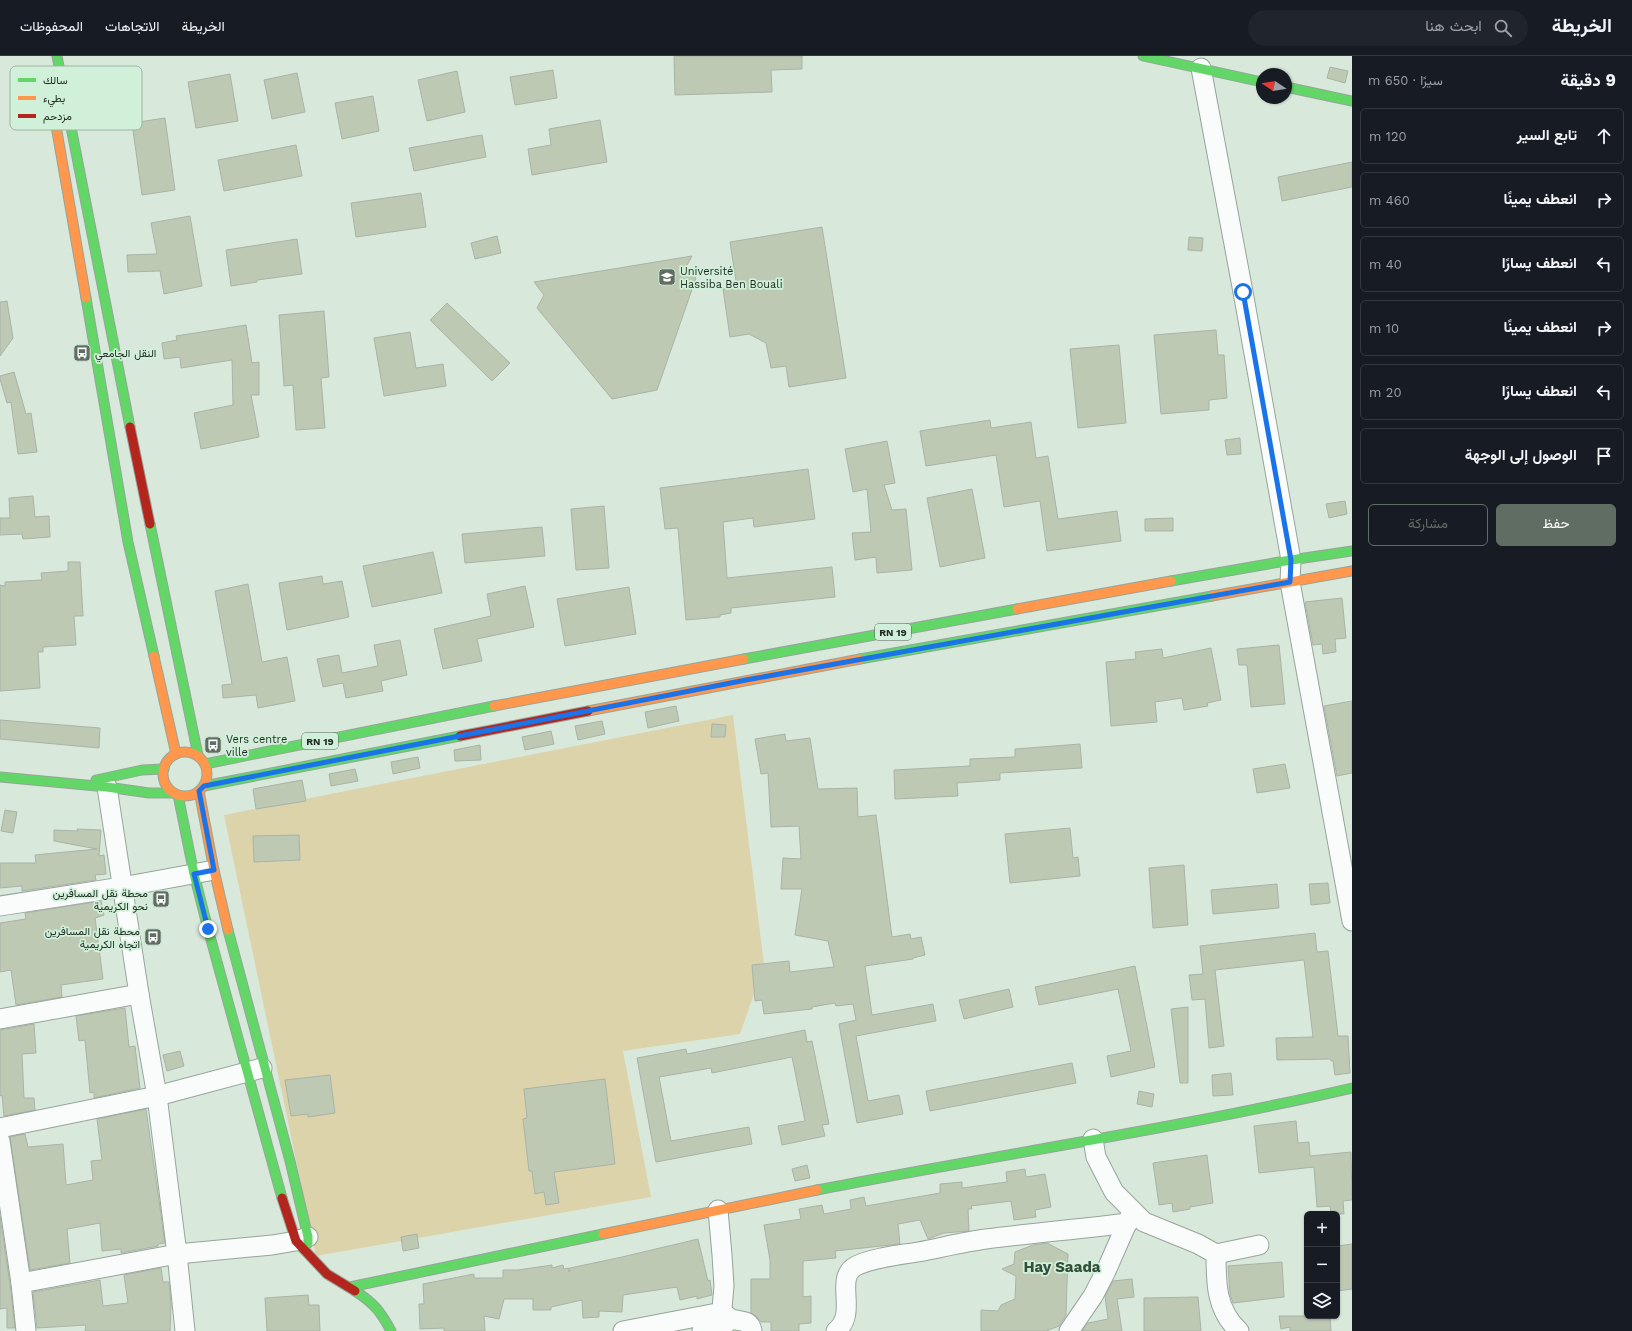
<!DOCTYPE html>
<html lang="ar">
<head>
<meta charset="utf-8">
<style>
	:root { --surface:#171b24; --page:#20242c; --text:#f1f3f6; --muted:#9ea1a6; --line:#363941; --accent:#606d63 }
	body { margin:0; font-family:"Work Sans",Vazirmatn,sans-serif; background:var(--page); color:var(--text); direction:rtl }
	.controls { position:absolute; right:12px; bottom:12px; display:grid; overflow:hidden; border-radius:6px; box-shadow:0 1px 3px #0004 }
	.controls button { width:36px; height:36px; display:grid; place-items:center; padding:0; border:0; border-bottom:1px solid var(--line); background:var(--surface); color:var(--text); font:20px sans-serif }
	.compass { position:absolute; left:1256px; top:12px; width:36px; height:36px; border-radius:50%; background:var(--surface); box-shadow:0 1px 3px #0004; rotate:282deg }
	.stop { position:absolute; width:12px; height:12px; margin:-9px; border:3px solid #1a73e8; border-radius:50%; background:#fff }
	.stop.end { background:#1a73e8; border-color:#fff; box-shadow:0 1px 4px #0008 }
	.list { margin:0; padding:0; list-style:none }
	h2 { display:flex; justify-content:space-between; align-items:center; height:52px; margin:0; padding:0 16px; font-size:17px }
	h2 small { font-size:13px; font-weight:400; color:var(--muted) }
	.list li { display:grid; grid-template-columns:26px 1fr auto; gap:12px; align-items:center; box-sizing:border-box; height:56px; margin:0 8px 8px; padding:0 8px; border:1px solid var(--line); border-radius:6px }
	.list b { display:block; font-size:15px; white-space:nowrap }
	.list em { font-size:13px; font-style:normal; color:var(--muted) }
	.actions { display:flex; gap:8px; padding:12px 16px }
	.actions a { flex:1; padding:9px 0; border:1px solid var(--accent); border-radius:6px; text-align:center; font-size:14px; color:var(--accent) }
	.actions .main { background:var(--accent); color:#fff }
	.icon { flex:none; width:22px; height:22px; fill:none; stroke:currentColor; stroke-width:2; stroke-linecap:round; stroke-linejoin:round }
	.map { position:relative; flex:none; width:1352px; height:1275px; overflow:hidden; direction:ltr }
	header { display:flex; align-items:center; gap:24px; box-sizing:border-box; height:56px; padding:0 20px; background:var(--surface); border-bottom:1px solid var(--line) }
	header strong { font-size:19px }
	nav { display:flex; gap:22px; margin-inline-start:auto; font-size:14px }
	.search { width:280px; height:36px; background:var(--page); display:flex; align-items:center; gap:10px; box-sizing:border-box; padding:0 14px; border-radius:22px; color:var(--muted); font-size:15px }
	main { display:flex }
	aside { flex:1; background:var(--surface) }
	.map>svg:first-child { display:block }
</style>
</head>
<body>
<header>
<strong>الخريطة</strong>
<div class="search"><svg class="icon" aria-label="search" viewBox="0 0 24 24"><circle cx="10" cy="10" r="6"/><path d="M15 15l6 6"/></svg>ابحث هنا</div>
<nav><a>الخريطة</a><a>الاتجاهات</a><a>المحفوظات</a></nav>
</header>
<main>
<aside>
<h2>9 دقيقة<small>سيرًا · 650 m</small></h2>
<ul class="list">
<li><svg class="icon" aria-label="ahead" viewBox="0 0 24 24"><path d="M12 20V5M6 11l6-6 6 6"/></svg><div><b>تابع السير</b></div><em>120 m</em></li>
<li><svg class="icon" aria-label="right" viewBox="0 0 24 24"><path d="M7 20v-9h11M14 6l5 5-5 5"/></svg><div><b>انعطف يمينًا</b></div><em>460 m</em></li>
<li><svg class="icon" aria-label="left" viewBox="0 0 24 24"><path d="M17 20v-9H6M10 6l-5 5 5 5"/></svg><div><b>انعطف يسارًا</b></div><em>40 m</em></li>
<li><svg class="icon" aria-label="right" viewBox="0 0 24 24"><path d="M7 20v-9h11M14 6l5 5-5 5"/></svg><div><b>انعطف يمينًا</b></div><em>10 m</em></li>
<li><svg class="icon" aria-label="left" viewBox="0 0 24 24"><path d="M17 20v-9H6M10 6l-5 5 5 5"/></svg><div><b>انعطف يسارًا</b></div><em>20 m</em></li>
<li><svg class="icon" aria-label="arrive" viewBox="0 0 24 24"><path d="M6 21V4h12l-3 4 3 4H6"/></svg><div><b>الوصول إلى الوجهة</b></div></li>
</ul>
<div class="actions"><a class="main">حفظ</a><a>مشاركة</a></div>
</aside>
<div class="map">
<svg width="1352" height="1275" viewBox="0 0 1352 1275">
	<rect width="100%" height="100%" fill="#d8e9dc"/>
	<polygon fill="#dcd3aa" points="733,659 764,909 740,978 623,995 651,1141 316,1200 224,759"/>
	<g fill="#bec9b4" stroke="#a9b3a7">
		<polygon points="674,0 802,0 802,13 771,14 772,36 675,39"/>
		<polygon points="1330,11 1348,15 1345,27 1327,22"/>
		<polygon points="553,14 557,42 515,49 510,21"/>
		<polygon points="457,15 465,56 427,65 418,24"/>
		<polygon points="297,17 305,56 272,63 264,24"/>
		<polygon points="230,18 238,65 196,72 188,26"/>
		<polygon points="373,40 379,75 342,83 335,47"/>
		<polygon points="165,62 175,134 142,139 132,67"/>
		<polygon points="600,64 607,106 532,119 528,93 551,89 549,73"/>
		<polygon points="482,79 486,101 414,115 409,92"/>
		<polygon points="296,89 302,120 224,135 218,104"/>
		<polygon points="1352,106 1352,131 1282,145 1278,121"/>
		<polygon points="421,137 426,171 356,181 351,147"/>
		<polygon points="190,160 202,230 164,238 160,215 128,216 127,199 157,198 151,167"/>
		<polygon points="822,171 846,322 789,331 786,310 771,312 766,287 749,278 730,281 723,233 737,231 730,186"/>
		<polygon points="497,180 501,197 475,203 471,187"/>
		<polygon points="1189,181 1203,182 1202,195 1188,194"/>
		<polygon points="297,183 302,218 257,224 257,226 231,230 226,194"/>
		<polygon points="692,200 685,213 696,222 657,334 612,343 537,252 544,239 534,226"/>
		<polygon points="7,245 13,282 0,300 0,246"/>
		<polygon points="447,247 510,307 492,325 430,264"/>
		<polygon points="324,255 329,321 321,322 325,372 296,374 293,329 284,330 279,259"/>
		<polygon points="246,269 252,307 259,306 259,339 251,339 259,381 201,393 194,357 233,349 232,304 181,312 180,301 164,303 162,287 177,284 176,280"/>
		<polygon points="1216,274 1218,299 1224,299 1227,342 1209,344 1209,354 1161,358 1154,279"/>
		<polygon points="410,276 416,312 443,308 446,330 384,340 374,282"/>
		<polygon points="1119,289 1126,367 1078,372 1070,293"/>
		<polygon points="14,316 26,358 31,357 37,396 18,398 11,346 7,347 0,323 0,320"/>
		<polygon points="990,364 991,372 1031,366 1036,402 1048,400 1058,463 1117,455 1121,485 1047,495 1040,445 1004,451 996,399 926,410 920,375"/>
		<polygon points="1240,382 1241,398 1227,399 1225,384"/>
		<polygon points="887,385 895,427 884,429 892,454 906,453 912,514 877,517 876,501 855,504 852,477 871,476 867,433 853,436 845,393"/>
		<polygon points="808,413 815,463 754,471 753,462 723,466 727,522 832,511 835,541 731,552 731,557 720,559 720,561 686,564 678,472 665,473 660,432"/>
		<polygon points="972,433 985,502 940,511 927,442"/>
		<polygon points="33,440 35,461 49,460 50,481 23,483 22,478 0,479 0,462 10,462 9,442"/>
		<polygon points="1345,445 1347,458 1329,462 1326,448"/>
		<polygon points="604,450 609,512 576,514 571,453"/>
		<polygon points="1173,462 1173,475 1145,475 1145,463"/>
		<polygon points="542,471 545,500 465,507 462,478"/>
		<polygon points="433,496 442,537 372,551 363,510"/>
		<polygon points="68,506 80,506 83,560 74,560 76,589 43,591 43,596 38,596 40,632 0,635 0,529 5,530 5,526 42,524 41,517 68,515"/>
		<polygon points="322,520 323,528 342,525 349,561 287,574 279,527"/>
		<polygon points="248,528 262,606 287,601 295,645 258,652 256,639 223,642 222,629 232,628 215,535"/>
		<polygon points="525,530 534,571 477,583 482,605 443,613 434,573 491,560 487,538"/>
		<polygon points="629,531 636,578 565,590 557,543"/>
		<polygon points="1342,542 1346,582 1335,583 1336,596 1323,598 1322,588 1313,589 1305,546"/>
		<polygon points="400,584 407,619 381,625 383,635 346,642 343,627 323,631 317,603 339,599 342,617 378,610 374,589"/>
		<polygon points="1279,589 1285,648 1251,651 1247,609 1239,609 1237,593"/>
		<polygon points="1211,592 1221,644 1207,647 1208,650 1184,654 1182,642 1155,646 1157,666 1111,670 1106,606 1136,603 1135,596 1162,593 1163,602"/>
		<polygon points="1352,645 1352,717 1337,720 1324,650"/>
		<polygon points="676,650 679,665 648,672 645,656"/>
		<polygon points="0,664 100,672 99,692 0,683"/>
		<polygon points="602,665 605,678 578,684 575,670"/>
		<polygon points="712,668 726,669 725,681 711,681"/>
		<polygon points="551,675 554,688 525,694 522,681"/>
		<polygon points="785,678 786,685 810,682 818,733 857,732 858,761 876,759 892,881 910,878 911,883 921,881 925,899 913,902 913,903 865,910 872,959 933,948 936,965 856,980 868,1045 899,1039 903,1058 857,1067 839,968 856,964 853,948 836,950 835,947 812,951 812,953 764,958 762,944 755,945 752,909 789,905 790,916 834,911 828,885 795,879 802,833 781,833 783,802 801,803 799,770 771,771 768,717 761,718 755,683"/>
		<polygon points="1080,688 1082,712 1000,717 1000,724 957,727 958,740 895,743 894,714 970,710 970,703 1015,701 1015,693"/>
		<polygon points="480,689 481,704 455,705 454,694"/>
		<polygon points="418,701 420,712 393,718 391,706"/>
		<polygon points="1285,708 1290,732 1257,737 1253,713"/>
		<polygon points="355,713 358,725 331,730 329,718"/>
		<polygon points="302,724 306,745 256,753 253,733"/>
		<polygon points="5,754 17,756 13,777 1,775"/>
		<polygon points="1070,772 1073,802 1078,801 1080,820 1010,827 1005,778"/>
		<polygon points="77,773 101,774 99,800 104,799 106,818 95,819 96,824 22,835 22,830 0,832 0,807 36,807 35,799 97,793 54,785 54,774 78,775"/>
		<polygon points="299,779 300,804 254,806 253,780"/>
		<polygon points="1184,809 1188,869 1153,872 1149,812"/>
		<polygon points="1328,827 1330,847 1311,849 1309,828"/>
		<polygon points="1277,828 1279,852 1213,858 1211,834"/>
		<polygon points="101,845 104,859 95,862 103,923 61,929 62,941 16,949 11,914 0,916 0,867 26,863 25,857"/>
		<polygon points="1315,877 1317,896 1328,895 1338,980 1348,980 1350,1017 1335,1019 1333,1005 1331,1005 1331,1003 1277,1004 1276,982 1313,981 1304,904 1215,914 1224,990 1209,992 1205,943 1192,944 1189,919 1203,918 1200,890"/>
		<polygon points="1135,910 1155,1011 1111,1021 1107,1000 1131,995 1118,933 1039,949 1035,931"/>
		<polygon points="1009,933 1013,951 964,963 959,944"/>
		<polygon points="1188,951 1188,1027 1180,1027 1171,953"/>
		<polygon points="125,952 129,991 135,990 140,1032 94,1042 94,1036 90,1037 85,984 79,985 76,960"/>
		<polygon points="34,968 36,997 22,998 24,1042 34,1042 35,1054 4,1060 2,1039 0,1040 0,974"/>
		<polygon points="805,974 807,986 812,985 829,1068 822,1069 825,1080 782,1089 778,1070 805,1065 792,1001 712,1017 711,1012 659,1021 671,1085 749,1071 752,1088 656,1106 637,1002 686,993 687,998"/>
		<polygon points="180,995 184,1010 167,1015 163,999"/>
		<polygon points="1072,1007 1076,1027 930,1055 926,1035"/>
		<polygon points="1231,1017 1233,1039 1213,1040 1212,1019"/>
		<polygon points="330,1019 335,1057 308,1061 308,1058 291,1060 285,1024"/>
		<polygon points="605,1023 615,1108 554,1116 559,1147 546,1149 544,1136 535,1138 532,1115 529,1115 523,1063 527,1062 524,1033"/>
		<polygon points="1139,1035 1154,1038 1152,1051 1137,1048"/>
		<polygon points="146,1053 165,1187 158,1188 158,1190 121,1197 121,1193 102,1195 100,1167 67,1173 70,1207 30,1214 10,1081 25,1078 28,1091 63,1088 66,1129 93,1124 91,1105 102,1104 97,1063"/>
		<polygon points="1296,1065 1298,1087 1309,1086 1310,1100 1351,1096 1352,1144 1343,1145 1344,1158 1331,1158 1330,1150 1317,1151 1314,1111 1259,1117 1254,1070"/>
		<polygon points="1207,1099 1213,1147 1190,1151 1190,1153 1173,1156 1172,1147 1159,1149 1153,1107"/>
		<polygon points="807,1109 810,1122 795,1125 792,1113"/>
		<polygon points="1025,1113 1026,1121 1045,1118 1051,1151 1035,1154 1036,1161 1014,1164 1011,1145 971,1150 972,1153 968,1153 969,1175 944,1177 928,1183 920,1164 898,1168 900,1188 835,1195 836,1202 803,1205 803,1241 811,1240 811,1267 799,1268 799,1275 771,1275 771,1266 761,1266 756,1260 751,1257 751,1223 770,1223 770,1204 764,1169 801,1163 799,1153 822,1149 824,1158 851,1153 850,1144 864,1141 866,1150 940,1137 940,1128 962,1126 962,1132 1007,1126 1006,1116"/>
		<polygon points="0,1160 10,1228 15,1272 7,1272 7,1252 0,1253"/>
		<polygon points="417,1178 419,1192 403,1195 401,1181"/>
		<polygon points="698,1183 708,1225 710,1224 712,1239 697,1243 697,1240 680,1244 677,1231 623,1239 622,1256 599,1255 599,1261 583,1262 582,1244 551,1251 551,1254 533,1254 533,1243 504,1243 499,1263 484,1260 485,1275 444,1275 444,1272 420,1273 419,1248 424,1248 423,1228 474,1218 474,1222 503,1222 503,1214 518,1214 552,1209 552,1212 563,1209 564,1213 569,1212 569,1216 570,1212 622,1201"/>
		<polygon points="1047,1187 1068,1198 1066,1259 1059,1270 1046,1275 981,1275 981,1254 998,1255 1001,1249 1015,1243 1016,1220 1002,1213 1014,1208 1015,1196 1033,1189"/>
		<polygon points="1352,1188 1352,1233 1337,1235 1337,1190"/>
		<polygon points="1282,1206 1284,1241 1233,1247 1230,1238 1228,1210"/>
		<polygon points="161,1212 163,1226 169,1226 171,1249 170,1275 85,1275 86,1269 37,1272 33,1236 100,1224 103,1250 128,1247 124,1219"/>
		<polygon points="1132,1223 1134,1241 1117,1243 1122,1275 1082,1275 1088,1267 1108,1263 1105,1240 1113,1225"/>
		<polygon points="308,1239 309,1249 319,1249 320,1275 267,1275 265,1242"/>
		<polygon points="1198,1241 1201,1275 1144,1275 1144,1242"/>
		<polygon points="1279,1260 1330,1260 1331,1275 1290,1275 1290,1271 1281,1273"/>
	</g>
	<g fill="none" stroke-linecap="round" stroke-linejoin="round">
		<defs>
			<g id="street">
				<polyline points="1201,12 1243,236 1291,504 1290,526 1352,865"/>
				<polyline points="107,731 139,938 157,1040 177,1198 185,1275"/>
				<polyline points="0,850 122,831 209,815"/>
				<polyline points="0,963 139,938"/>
				<polyline points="0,1072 157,1040 262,1012"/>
				<path d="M1093,1083L1096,1101L1114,1136L1144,1166L1198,1188L1216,1198C1216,1227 1216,1254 1239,1275"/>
				<polyline points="0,1085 21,1227 26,1275"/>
				<polyline points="718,1154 722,1199 724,1230 720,1275"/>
				<polyline points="1216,1198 1259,1189"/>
				<polyline points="21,1227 177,1198 272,1189 296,1185 308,1181"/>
				<path d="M623,1275L722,1256C725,1258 729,1262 732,1263C741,1266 750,1263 752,1275"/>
				<polyline points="702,1275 720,1272 730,1264"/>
				<path d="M836,1275C859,1257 833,1222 856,1210C871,1202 900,1199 918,1196C940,1192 963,1186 986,1183C1033,1177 1080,1173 1128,1167"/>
				<polyline points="1069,1275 1093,1240 1106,1215 1131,1158"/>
			</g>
			<g id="fast">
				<polyline points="57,0 130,371"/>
				<polyline points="1143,0 1262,26"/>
				<polyline points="1286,31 1352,45"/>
				<polyline points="86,242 128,486 154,600"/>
				<polyline points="150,468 198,699"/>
				<polyline points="1171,525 1291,504 1352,495"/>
				<polyline points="744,603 1017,553"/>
				<polyline points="860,603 1212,540"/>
				<polyline points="205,708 494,650"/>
				<polyline points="0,721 107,731 149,737 174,737"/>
				<polyline points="96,724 142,714 164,713"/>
				<polyline points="204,730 460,680"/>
				<polyline points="178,739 194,818 208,873 282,1142"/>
				<polyline points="228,874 290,1105 308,1181 308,1187"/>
				<path d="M817,1134C995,1099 1175,1073 1352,1032"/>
				<polyline points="350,1231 603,1178"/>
				<path d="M355,1235C374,1247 381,1256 391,1275"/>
			</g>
			<g id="slow">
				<polyline points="55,64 86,242"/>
				<polyline points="1212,540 1352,515"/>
				<polyline points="1017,553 1171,525"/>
				<polyline points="154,600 176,698"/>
				<polyline points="494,650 744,603"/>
				<polyline points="588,655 860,603"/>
				<circle cx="185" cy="718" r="22"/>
				<polyline points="199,735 214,814 228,874"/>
				<polyline points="603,1178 817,1134"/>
			</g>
			<g id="jam">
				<polyline points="130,371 150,468"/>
				<polyline points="460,680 588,655"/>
				<polyline points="282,1142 296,1185 327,1218 355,1235"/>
			</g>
		</defs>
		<use href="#street" stroke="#97a49b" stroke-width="21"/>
		<use href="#fast" stroke="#97a49b" stroke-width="11"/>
		<use href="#slow" stroke="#97a49b" stroke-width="11"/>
		<use href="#jam" stroke="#97a49b" stroke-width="11"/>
		<use href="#street" stroke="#f9fcfa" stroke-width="19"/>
		<use href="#fast" stroke="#63d668" stroke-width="9"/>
		<use href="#slow" stroke="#ff974d" stroke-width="9"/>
		<use href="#jam" stroke="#b3261e" stroke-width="9"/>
	</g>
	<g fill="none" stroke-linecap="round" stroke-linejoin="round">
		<polyline stroke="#1a73e8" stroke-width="5" points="208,873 194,818 214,814 199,735 204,730 746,624 1290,526 1291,504 1243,236"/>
	</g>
	<defs>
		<symbol id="university-square" viewBox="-11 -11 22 22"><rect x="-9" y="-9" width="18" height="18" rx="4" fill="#606d63" stroke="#d1f0d9"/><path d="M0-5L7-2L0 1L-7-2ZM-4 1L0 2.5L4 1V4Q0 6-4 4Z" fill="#fff"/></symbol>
		<symbol id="bus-square" viewBox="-11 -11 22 22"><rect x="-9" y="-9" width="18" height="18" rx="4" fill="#606d63" stroke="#d1f0d9"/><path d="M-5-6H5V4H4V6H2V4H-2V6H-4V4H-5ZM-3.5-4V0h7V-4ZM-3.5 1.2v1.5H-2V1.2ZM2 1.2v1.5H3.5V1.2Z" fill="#fff"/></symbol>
	</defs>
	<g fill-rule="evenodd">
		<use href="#university-square" x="657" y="211" width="20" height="20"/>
		<use href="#bus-square" x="72" y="287" width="20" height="20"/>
		<use href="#bus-square" x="203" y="679" width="20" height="20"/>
		<use href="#bus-square" x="151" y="833" width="20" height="20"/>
		<use href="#bus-square" x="143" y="871" width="20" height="20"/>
	</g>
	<g text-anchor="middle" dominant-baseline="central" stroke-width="3.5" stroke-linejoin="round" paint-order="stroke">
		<g fill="#d1f0d9" stroke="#546559" stroke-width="1">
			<rect x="875" y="568" width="36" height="16" rx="3"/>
			<rect x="302" y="677" width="36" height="16" rx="3"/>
		</g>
		<g font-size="10" font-weight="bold" fill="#1f2a22">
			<text x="893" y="576">RN 19</text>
			<text x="320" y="685">RN 19</text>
		</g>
		<g font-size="11" fill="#1f2a22" stroke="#d1f0d9" text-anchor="start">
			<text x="680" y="215">Université<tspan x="680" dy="13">Hassiba Ben Bouali</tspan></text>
			<text x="95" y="297">النقل الجامعي</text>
			<text x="226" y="683">Vers centre<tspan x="226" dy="13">ville</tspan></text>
			<text x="148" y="837" text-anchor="end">محطة نقل المسافرين<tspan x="148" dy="13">نحو الكريمية</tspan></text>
			<text x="140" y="875" text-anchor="end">محطة نقل المسافرين<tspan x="140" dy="13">اتجاه الكريمية</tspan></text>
		</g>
		<g font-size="15" font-weight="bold" fill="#324d3a" stroke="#d1f0d9">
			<text x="1062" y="1211">Hay Saada</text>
		</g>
	</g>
	<rect x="10" y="10" width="132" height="64" rx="6" fill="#d1f0d9" stroke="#9cb5a2" stroke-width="1"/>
	<rect x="18" y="22" width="18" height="4" fill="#63d668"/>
	<rect x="18" y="40" width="18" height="4" fill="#ff974d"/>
	<rect x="18" y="58" width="18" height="4" fill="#b3261e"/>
	<g font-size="11" fill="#1f2a22">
		<text x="43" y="28">سالك</text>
		<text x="43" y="46">بطيء</text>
		<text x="43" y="64">مزدحم</text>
	</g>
</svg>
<div class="controls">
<button>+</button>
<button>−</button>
<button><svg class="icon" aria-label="layers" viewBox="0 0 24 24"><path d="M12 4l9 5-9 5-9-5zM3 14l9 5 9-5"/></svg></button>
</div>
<svg class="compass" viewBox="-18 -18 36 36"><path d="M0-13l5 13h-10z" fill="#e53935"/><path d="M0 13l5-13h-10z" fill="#9ea1a6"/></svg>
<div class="stop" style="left:1243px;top:236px"></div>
<div class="stop end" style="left:208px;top:873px"></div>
</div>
</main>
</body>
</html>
